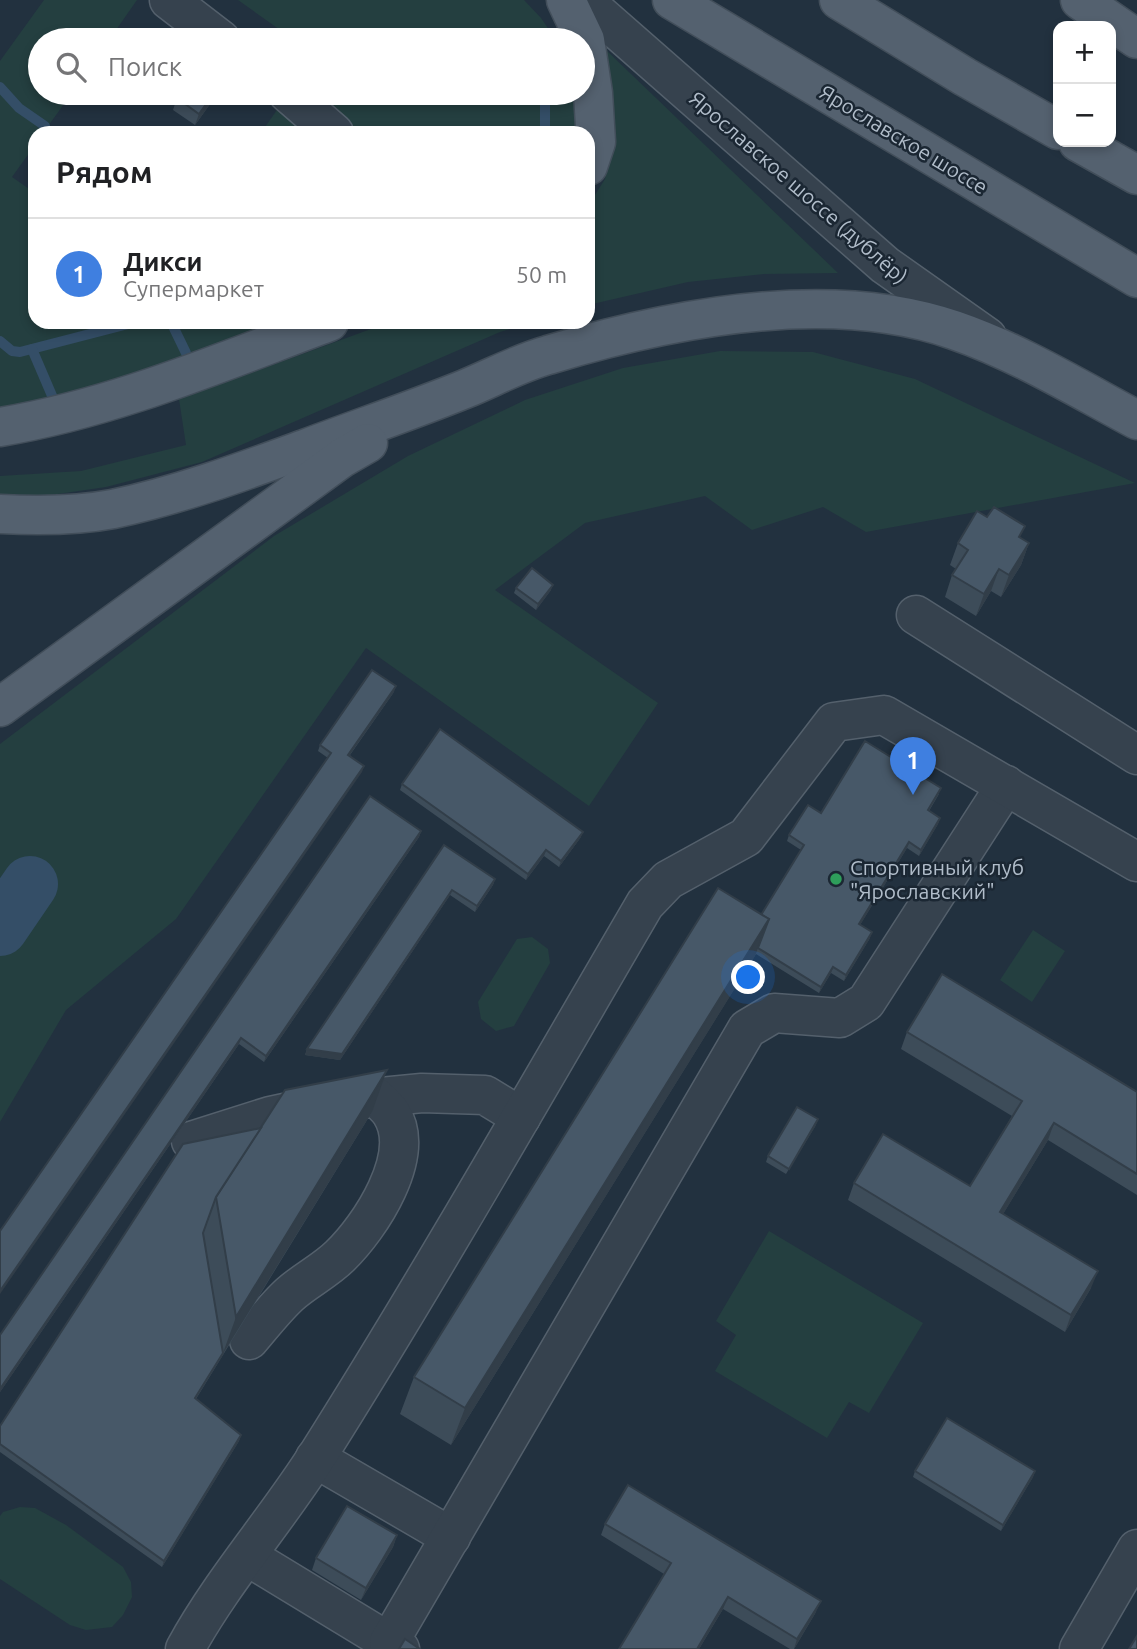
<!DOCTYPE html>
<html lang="ru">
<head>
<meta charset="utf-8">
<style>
	:root { --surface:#fff; --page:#f2f2f2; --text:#202124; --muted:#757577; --line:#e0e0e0; --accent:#111827 }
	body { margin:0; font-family:Ubuntu,sans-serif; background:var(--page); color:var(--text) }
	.controls { position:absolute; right:21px; top:21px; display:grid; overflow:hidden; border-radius:14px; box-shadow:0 4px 10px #0003 }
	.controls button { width:63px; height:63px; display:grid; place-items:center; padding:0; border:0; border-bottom:2px solid var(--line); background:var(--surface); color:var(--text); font:35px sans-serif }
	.you { position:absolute; left:749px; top:978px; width:24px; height:24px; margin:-18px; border:5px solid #fff; border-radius:50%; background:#1a73e8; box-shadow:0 0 0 10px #1a73e833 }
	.badge { display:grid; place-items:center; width:46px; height:46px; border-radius:50%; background:var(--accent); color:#fff; font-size:23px; font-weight:700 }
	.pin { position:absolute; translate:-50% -58px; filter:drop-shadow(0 2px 4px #0008) }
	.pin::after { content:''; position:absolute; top:37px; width:24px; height:21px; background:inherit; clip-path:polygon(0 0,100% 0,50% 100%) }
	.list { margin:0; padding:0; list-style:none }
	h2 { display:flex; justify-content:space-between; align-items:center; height:91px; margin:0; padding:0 28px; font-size:30px }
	h2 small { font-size:23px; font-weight:400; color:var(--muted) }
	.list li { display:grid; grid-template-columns:46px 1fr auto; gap:21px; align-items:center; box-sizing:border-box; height:112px; padding:0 28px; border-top:2px solid var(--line) }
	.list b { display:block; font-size:26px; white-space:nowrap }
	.list p { margin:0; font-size:23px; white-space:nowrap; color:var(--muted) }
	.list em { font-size:23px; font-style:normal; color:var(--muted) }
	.icon { flex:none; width:38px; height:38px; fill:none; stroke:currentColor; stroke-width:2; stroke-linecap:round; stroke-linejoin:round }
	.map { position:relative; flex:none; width:1137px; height:1649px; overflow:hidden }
	.search { position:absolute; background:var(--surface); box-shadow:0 4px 10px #0003; left:28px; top:28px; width:567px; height:77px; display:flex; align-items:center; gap:18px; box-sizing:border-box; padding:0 24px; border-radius:38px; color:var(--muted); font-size:26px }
	.panel { position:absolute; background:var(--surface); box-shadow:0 4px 10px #0003; left:28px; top:126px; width:567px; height:203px; border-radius:21px }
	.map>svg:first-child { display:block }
</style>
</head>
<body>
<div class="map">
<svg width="1137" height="1649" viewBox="0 0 1137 1649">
	<rect width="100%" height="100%" fill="#22313f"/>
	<g fill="#243f40">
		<polygon points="44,0 137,0 109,40 40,40 40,93 72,93 43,133 35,133 35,145 12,177 35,193 35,322 285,322 113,386 0,413 0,61"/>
		<polygon points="238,0 524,0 541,18 556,40 289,40 290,37"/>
		<polygon points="606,50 838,273 764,274 688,282 588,305 588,206 605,179 614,128"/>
		<polygon points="307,93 576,93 581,133 350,133"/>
		<polygon points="281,104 313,133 261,133"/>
		<polygon points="390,322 532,322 500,332 202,462 106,487 44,496 0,496 0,476 81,471 186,445 179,399"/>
		<polygon points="720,351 813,352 915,379 1135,483 866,532 823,507 752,530 705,496 585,523 495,590 658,703 589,806 366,648 176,919 66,1010 0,1122 0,744 274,536 408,456 525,400 623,368"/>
		<polygon points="1033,930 1065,951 1032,1002 1000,980"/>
		<polygon points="532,937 548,949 550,963 514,1026 496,1031 481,1019 478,1002 517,939"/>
		<polygon points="769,1231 923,1323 869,1413 849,1402 827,1438 715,1371 736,1335 716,1321"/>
		<polygon points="20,1507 35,1508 66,1525 123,1567 131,1582 132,1597 123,1615 112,1627 86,1630 70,1625 0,1579 0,1516 3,1512"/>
	</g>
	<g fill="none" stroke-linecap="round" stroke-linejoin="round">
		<g stroke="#344e67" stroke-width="10">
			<polyline points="0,87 19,108 45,126"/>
			<polyline points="543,133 545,128 545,93"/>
			<polyline points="171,322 186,353"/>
			<polyline points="0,341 12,351 20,352 136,322"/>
			<polyline points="32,349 53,398"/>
		</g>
		<polyline stroke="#344e67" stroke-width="56" points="0,928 30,884"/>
		<defs>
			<g id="minor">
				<polyline points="169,0 221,40"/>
				<polyline points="583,0 885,265 987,337"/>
				<polyline points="288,93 334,133"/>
				<polyline points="916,615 1137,755"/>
				<polyline points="191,1141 270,1116 340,1101 422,1093 485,1095 521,1117"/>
				<path d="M249,1340C262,1325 274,1309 289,1295C304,1281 325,1271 340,1256C370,1227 418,1155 391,1113C387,1107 381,1102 376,1097"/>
				<polyline points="315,1458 451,1537"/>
				<polyline points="247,1556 400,1649"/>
				<polyline points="389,1642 747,1029 774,1013 840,1018 866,1002 1006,785"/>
				<path d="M185,1649C222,1581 275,1522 317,1456C431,1275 537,1089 645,904L668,880L746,837L834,722L884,715L1137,862"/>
				<polyline points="1079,1649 1137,1549"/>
			</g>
			<g id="major">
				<polyline points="566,0 585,40 593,93 596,142 588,166"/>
				<polyline points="672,0 1137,278"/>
				<polyline points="839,0 965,77 1058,130"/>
				<polyline points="1080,0 1137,39"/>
				<polyline points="1078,142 1137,175"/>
				<path d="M0,427C114,408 221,362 329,322"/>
				<path d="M0,514C38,516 76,516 113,509C180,495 244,471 307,448C360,428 413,410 465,389C492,378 519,363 548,355C671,318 829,287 954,330C1018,352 1077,388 1137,420"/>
				<polyline points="0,707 342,458 368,443"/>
			</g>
		</defs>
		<use href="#minor" stroke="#54606c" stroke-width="41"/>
		<use href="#major" stroke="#424e5a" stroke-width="41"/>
		<use href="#minor" stroke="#36424e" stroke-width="38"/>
		<use href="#major" stroke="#54616f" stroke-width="38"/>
	</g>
	<g fill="#3d4c59">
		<polygon points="218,93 195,125 173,110 177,98"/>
		<polygon points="1021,538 1029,543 1021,565 1001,597 991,591 976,616 945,597 952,575 956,569 950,565 958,543"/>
		<polygon points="516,588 551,590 536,610 514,593"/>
		<polygon points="394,692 350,755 362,772 328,758 318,751 320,745"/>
		<polygon points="402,784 581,837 559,867 544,856 526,880 400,790"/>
		<polygon points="939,794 929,811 940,818 938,824 919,856 907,848 860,925 870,938 844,981 831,973 819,993 756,954 451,1445 400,1414 414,1377 761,915 801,850 787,841 789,835 821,813"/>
		<polygon points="370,796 421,831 419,837 264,1062 239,1044 0,1392 0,1335"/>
		<polygon points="444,845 495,879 493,885 475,912 450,895 340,1060 305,1055 307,1049"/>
		<polygon points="907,1032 1137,1092 1137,1195 1048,1140 1003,1214 1091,1288 1065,1332 848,1200 854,1183 970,1186 1012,1116 901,1049"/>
		<polygon points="372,1112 196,1399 241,1435 239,1441 162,1567 0,1452 0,1426 183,1144"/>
		<polygon points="816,1125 786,1174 766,1162 768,1156"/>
		<polygon points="915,1471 1035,1471 1033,1477 1001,1531 913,1477"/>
		<polygon points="605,1524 816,1612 794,1649 790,1649 723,1609 699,1649 619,1649 664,1574 601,1535"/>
		<polygon points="397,1535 393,1547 361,1600 312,1570 316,1558"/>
	</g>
	<g fill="#323e49">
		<polygon points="214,93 218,93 195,125 199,114"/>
		<polygon points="1029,543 1021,565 1001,597 1009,575"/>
		<polygon points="999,569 991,591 976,616 984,594"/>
		<polygon points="553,585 551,590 536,610 538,604"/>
		<polygon points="396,686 394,692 346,760 348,755"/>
		<polygon points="364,766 362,772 0,1294 0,1291"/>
		<polygon points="940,818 938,824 919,856 921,850"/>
		<polygon points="421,831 419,837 264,1062 266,1056"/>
		<polygon points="583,832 581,837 559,867 561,861"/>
		<polygon points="909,842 907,848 857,930 859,924"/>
		<polygon points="546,850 544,856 526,880 528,874"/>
		<polygon points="495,879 493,885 475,912 477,906"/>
		<polygon points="452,890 450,895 340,1060 305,1055 307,1049"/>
		<polygon points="769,919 755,956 451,1445 465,1408"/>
		<polygon points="872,932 870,938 844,981 846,975"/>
		<polygon points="833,967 831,973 819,993 821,987"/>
		<polygon points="241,1038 239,1044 0,1392 0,1389"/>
		<polygon points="387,1070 372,1112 192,1404 195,1398 223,1353 236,1317"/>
		<polygon points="818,1119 816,1125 786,1174 789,1169"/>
		<polygon points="1054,1123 1048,1140 994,1229 1000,1212"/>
		<polygon points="1098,1271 1091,1288 1065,1332 1071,1315"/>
		<polygon points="241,1435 239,1441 162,1567 164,1561"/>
		<polygon points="1035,1471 1033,1477 1001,1531 1003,1525"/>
		<polygon points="397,1535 393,1547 361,1600 366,1588"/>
		<polygon points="728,1597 723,1609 699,1649 697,1649"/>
		<polygon points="821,1601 816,1612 794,1649 797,1639"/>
	</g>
	<g fill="#475868" stroke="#323e49" stroke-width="2">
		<polygon points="181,93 214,93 199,114 177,98"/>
		<polygon points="994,507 1025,526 1019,537 1029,543 1009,575 999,569 984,594 952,575 968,550 958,543 977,511 987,517"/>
		<polygon points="532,568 553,585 538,604 516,588"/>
		<polygon points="372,670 396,686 348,755 364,766 0,1291 0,1231 331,753 320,745"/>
		<polygon points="440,729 583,832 561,861 546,850 528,874 402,784"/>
		<polygon points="865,741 941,788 928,810 940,818 921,850 909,842 859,924 872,932 846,975 833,967 821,987 758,948 769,919 761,915 804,845 789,835 808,805 821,813"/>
		<polygon points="370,796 421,831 266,1056 241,1038 0,1389 0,1335"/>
		<polygon points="444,845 495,879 477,906 452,890 342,1054 307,1049"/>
		<polygon points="718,888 769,919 465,1408 414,1377"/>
		<polygon points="942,974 1137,1092 1137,1174 1054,1123 1000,1212 1098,1271 1071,1315 854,1183 883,1134 970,1186 1022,1101 907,1032"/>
		<polygon points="387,1070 236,1317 216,1197 285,1090"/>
		<polygon points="797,1107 818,1119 789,1169 768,1156"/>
		<polygon points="261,1128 216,1197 203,1233 223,1353 195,1398 241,1435 164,1561 0,1444 0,1426 183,1144"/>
		<polygon points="947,1418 1035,1471 1003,1525 915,1471"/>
		<polygon points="628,1485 821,1601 797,1639 728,1597 697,1649 619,1649 671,1563 605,1524"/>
		<polygon points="347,1506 397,1535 366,1588 316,1558"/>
		<polygon points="1137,1636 1137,1649 1129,1649"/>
		<polygon points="405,1639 420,1649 399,1649"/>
	</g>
	<circle fill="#2e9e5b" stroke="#1b2733" stroke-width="2.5" cx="836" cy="879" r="7"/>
	<g text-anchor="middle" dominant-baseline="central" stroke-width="5" stroke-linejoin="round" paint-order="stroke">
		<g font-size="21" fill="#b1bdca" stroke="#1b2733">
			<text transform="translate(904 139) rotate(31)">Ярославское шоссе</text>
			<text transform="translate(799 187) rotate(41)">Ярославское шоссе (дублёр)</text>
		</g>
		<g font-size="21" fill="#b1bdca" stroke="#1b2733" text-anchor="start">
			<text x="850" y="867">Спортивный клуб<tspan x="850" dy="24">"Ярославский"</tspan></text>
		</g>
	</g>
</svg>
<div class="controls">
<button>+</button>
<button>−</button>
</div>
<div class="you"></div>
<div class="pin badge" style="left:913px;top:795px;background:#3f7fe0">1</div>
<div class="search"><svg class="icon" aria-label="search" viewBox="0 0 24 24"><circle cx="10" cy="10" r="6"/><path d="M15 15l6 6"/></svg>Поиск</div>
<section class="panel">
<h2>Рядом<small></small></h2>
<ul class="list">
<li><span class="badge" style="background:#3f7fe0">1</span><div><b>Дикси</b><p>Супермаркет</p></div><em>50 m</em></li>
</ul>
</section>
</div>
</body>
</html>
